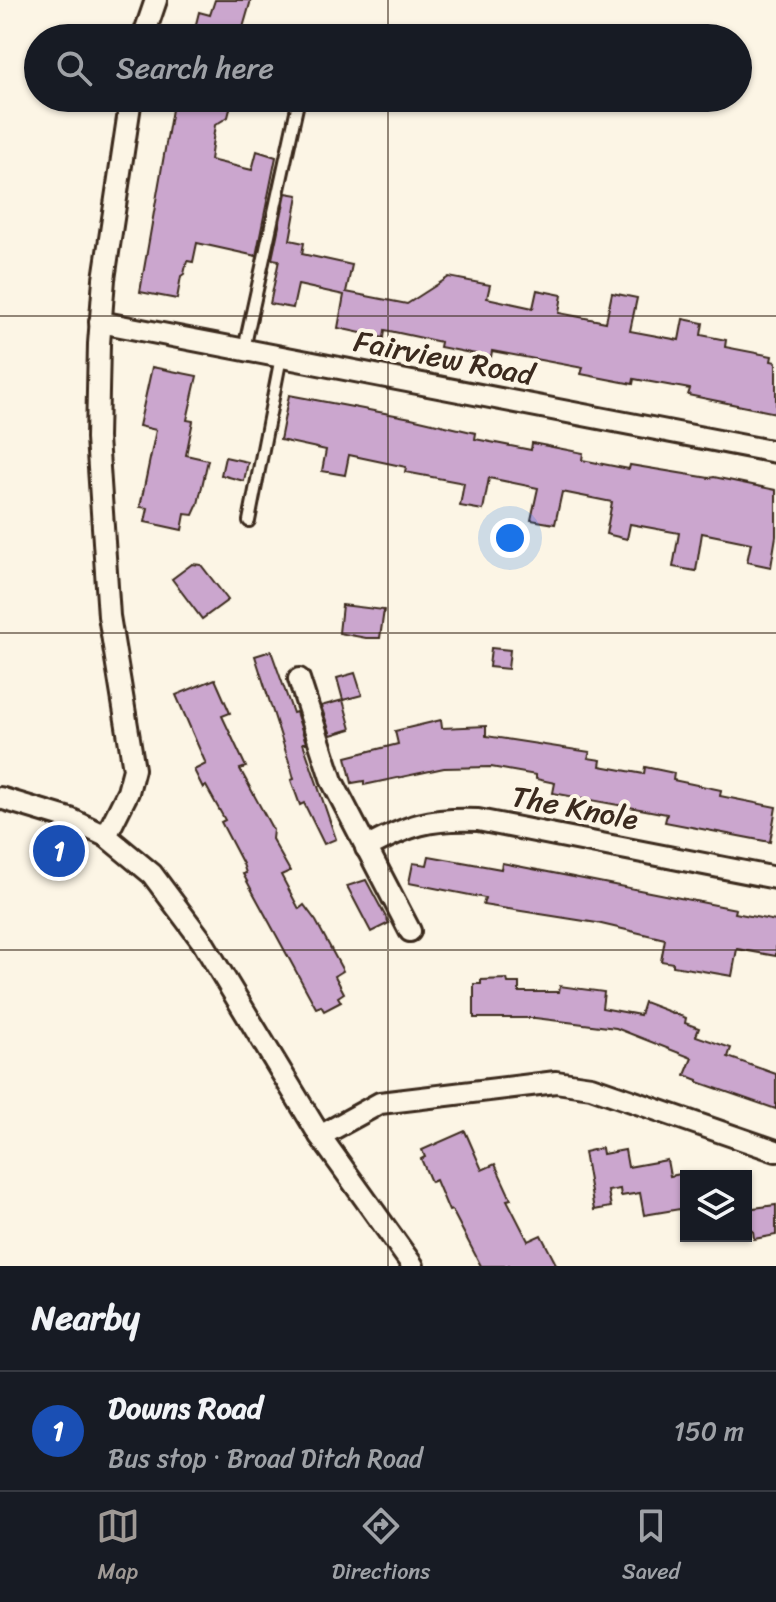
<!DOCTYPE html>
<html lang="en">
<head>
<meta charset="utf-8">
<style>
	:root { --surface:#171b24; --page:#20242c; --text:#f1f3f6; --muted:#9ea1a6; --line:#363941; --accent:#9f9995 }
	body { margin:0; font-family:Sriracha,sans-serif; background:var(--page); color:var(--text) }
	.controls { position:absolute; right:24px; bottom:24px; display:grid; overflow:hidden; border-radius:0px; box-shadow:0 2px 6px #0004 }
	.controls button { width:72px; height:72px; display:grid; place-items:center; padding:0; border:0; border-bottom:2px solid var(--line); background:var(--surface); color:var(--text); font:40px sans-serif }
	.you { position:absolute; left:510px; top:538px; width:28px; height:28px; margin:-20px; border:6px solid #fff; border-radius:50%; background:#1a73e8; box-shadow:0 0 0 12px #1a73e833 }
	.badge { display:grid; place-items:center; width:52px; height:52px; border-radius:50%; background:var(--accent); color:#fff; font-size:26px; font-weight:700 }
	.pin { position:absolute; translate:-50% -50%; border:4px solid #fff; box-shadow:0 2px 8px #0006 }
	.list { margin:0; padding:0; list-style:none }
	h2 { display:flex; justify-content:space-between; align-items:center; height:104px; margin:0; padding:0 32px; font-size:34px }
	h2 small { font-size:26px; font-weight:400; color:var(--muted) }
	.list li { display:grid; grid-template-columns:52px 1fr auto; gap:24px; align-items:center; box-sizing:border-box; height:120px; padding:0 32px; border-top:2px solid var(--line) }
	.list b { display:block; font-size:30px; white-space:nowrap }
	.list p { margin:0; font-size:26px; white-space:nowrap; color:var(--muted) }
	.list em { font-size:26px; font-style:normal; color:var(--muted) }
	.icon { flex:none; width:44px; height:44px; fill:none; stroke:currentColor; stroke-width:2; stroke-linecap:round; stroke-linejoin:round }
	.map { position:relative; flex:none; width:776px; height:1266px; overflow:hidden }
	.search { position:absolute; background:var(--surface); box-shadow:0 2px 6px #0004; left:24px; right:24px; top:24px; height:88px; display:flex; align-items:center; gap:20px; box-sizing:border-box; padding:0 28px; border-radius:44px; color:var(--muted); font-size:30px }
	.sheet { height:224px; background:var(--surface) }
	nav { display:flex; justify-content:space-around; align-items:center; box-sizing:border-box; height:112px; border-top:2px solid var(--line); background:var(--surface); font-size:22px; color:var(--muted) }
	nav a { display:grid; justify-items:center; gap:4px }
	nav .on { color:var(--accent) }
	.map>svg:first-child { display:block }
</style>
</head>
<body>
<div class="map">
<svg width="776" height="1266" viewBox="0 0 776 1266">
	<rect width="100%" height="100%" fill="#fcf5e5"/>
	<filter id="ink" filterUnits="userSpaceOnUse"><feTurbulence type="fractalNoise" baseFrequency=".0125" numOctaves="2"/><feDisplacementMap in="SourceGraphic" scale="16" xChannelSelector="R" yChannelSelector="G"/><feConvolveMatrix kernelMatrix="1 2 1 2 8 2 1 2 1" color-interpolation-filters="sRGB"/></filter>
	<g filter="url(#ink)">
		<g fill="#cba6ce" stroke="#3b2a1e" stroke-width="2">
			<polygon points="215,0 251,0 240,38 198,38 200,34 194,32 199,12 210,15"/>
			<polygon points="174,98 222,98 230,109 228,117 215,125 210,160 252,170 257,151 276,157 256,256 197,243 193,262 187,261 184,274 181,276 177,299 140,292"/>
			<polygon points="286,193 298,195 290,240 304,243 302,254 352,265 346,292 407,304 449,277 490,285 487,298 533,308 537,290 562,295 559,313 606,322 612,293 637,298 630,331 679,340 683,319 703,323 701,335 726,340 725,347 772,356 771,361 776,362 776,413 688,395 690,389 634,379 633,384 581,374 583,368 492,351 491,357 440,347 441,342 385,330 384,338 338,328 344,295 298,285 293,308 270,304 279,260 272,259"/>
			<polygon points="152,367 197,376 187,420 193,421 186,455 208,460 198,504 193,515 185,514 182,530 145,522 148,508 140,507 156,430 139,426"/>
			<polygon points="289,395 411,418 476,433 475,439 531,450 532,443 583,453 582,460 629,469 630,465 709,478 714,477 776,490 776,536 771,567 747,562 751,543 702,533 696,571 673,567 679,533 630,524 627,539 606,534 612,502 562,492 555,524 531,520 538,488 489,478 483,510 460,506 464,483 405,472 406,467 349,455 345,475 322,471 326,450 280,440"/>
			<polygon points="225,457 248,462 244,481 221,475"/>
			<polygon points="192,564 201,565 228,600 202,619 172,579"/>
			<polygon points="342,605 384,610 380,638 366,638 339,633"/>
			<polygon points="491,648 510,650 508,669 489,667"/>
			<polygon points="271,651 293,713 296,712 306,743 303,743 336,839 324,844 304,803 300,805 291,780 294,779 291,768 255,656"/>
			<polygon points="355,673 362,695 343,700 337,678"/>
			<polygon points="215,679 230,713 222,716 246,767 240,769 273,830 272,839 290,871 281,875 299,909 304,905 316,921 343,971 335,976 344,993 338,997 341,1002 324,1011 321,1006 316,1008 243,874 246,873 243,864 221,822 225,820 206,786 203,788 194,770 206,764 176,695"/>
			<polygon points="343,700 351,729 331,735 321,706"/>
			<polygon points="441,720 442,728 486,726 486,736 590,752 588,758 601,760 600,766 644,774 645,767 674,773 673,780 721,790 720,796 776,807 770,842 665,822 667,814 553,793 555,783 536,779 536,775 491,767 444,768 364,785 364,781 352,783 346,757 398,744 395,731"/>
			<polygon points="429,856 501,869 502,863 736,909 735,913 776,921 776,956 737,949 732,976 673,966 673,963 661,961 665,939 597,923 483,905 485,898 409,883 413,863 427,865"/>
			<polygon points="366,880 389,923 371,932 347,886"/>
			<polygon points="507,979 508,983 519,983 519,992 559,992 560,986 604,992 602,1008 640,1015 644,1002 686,1018 685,1023 699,1028 696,1036 731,1048 728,1057 776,1074 776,1109 698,1082 698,1080 685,1075 692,1058 616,1028 535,1018 474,1018 474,984 481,984 481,980"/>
			<polygon points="465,1131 482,1170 495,1164 511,1199 507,1200 528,1241 541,1235 557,1266 481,1266 452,1210 449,1211 436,1180 431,1182 421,1159 425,1157 422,1150"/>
			<polygon points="602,1148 603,1154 625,1150 628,1167 667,1160 670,1176 681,1174 682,1180 686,1180 686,1208 644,1215 640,1193 621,1196 620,1189 608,1191 611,1207 594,1210 584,1152"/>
			<polygon points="776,1205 776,1235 754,1239 753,1231 746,1232 746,1209"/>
		</g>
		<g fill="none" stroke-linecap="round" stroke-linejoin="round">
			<defs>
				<g id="service">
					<polyline points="244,349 299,98"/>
					<polyline points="249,521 281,357"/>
				</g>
				<g id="minor">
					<polyline points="143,38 156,0"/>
					<polyline points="131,98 104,279 99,344 97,438 109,616 134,769 128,792 106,836 152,874 202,941 320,1136 413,1266"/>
					<polyline points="100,322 776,452"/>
					<polyline points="299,679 332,781 410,931"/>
					<polyline points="0,798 70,819 106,836"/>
					<path d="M366,848C409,825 429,818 478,820L776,878"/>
					<polyline points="320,1136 380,1103 556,1082 591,1087 776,1151"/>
				</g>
			</defs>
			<use href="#service" stroke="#3b2a1e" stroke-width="16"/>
			<use href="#minor" stroke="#3b2a1e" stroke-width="26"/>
			<use href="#service" stroke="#fcf5e5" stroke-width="10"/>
			<use href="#minor" stroke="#fcf5e5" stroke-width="20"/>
		</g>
	</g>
	<path fill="none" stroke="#3b2a1e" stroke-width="2" stroke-opacity="0.55" d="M388,0V38M388,98V1266M0,316H776M0,633H776M0,950H776"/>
	<g text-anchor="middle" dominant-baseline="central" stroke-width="8" stroke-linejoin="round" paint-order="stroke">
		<g font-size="30" fill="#3b2a1e" stroke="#fcf5e5">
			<text transform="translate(444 358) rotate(11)">Fairview Road</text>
			<text transform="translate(575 808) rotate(11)">The Knole</text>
		</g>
	</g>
</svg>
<div class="controls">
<button><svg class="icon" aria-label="layers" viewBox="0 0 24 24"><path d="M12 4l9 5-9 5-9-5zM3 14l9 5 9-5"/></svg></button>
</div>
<div class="you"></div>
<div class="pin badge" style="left:59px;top:851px;background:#1a4fb4">1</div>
<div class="search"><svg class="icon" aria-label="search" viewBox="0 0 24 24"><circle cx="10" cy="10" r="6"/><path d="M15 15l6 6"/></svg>Search here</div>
</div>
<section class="sheet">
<h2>Nearby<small></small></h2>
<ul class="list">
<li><span class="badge" style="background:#1a4fb4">1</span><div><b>Downs Road</b><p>Bus stop · Broad Ditch Road</p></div><em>150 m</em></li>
</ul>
</section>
<nav>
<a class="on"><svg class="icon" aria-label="map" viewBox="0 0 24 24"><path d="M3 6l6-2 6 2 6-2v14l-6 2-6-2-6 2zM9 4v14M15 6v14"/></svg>Map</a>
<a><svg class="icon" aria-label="directions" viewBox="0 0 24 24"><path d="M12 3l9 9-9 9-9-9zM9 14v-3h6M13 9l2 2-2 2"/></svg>Directions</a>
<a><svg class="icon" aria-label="saved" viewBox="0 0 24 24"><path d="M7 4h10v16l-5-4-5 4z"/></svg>Saved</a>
</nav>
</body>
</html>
